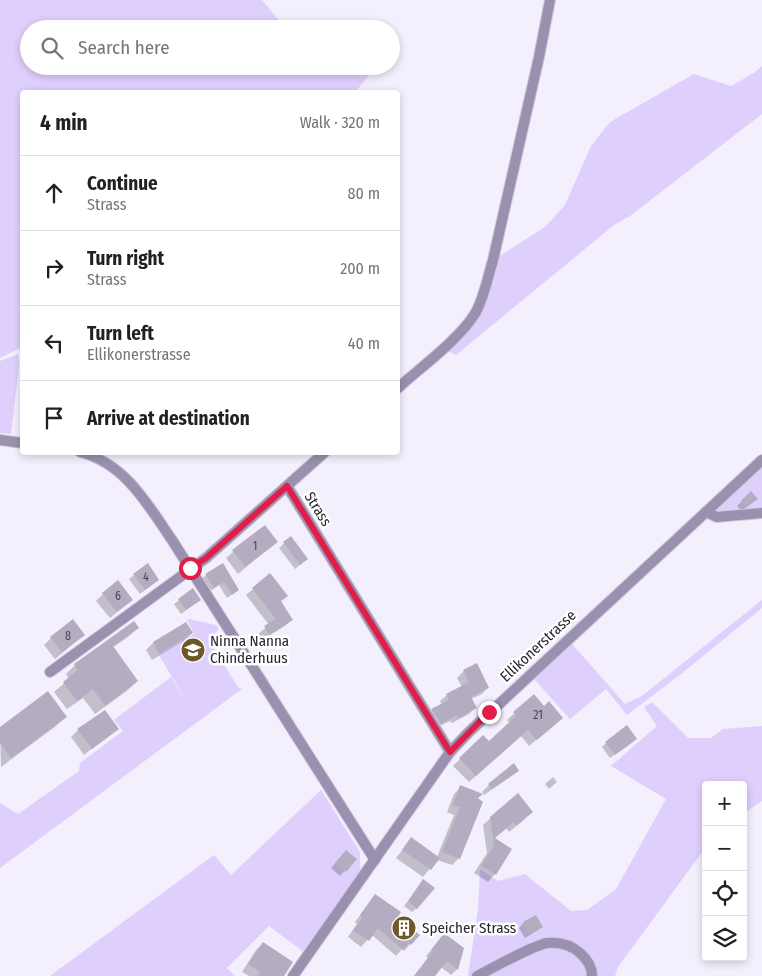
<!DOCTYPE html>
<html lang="en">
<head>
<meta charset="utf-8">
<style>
	:root { --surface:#fff; --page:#f6f6f6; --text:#202124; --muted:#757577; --line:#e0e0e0 }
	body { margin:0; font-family:"Fira Sans Condensed",sans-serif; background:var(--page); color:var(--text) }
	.controls { position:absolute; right:15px; bottom:15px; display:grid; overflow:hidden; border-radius:5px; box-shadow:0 2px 8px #0003 }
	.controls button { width:45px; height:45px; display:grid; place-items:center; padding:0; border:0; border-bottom:1px solid var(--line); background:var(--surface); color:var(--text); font:25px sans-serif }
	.stop { position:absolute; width:15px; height:15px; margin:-11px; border:4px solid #e11d48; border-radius:50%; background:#fff }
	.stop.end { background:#e11d48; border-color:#fff; box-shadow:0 1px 5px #0008 }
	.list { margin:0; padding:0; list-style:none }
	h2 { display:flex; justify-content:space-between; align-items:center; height:65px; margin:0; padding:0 20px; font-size:21px }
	h2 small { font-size:16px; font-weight:400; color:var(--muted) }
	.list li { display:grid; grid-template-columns:32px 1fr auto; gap:15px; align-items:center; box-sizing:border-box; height:75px; padding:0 20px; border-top:1px solid var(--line) }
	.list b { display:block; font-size:19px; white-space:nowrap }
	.list p { margin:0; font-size:16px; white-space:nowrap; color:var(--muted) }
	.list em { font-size:16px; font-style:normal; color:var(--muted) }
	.icon { flex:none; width:28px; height:28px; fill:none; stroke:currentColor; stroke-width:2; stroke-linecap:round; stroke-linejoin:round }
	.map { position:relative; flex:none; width:762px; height:976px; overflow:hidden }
	.search { position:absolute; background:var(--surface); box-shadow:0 2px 8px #0003; left:20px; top:20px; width:380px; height:55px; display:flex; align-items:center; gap:12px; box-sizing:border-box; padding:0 18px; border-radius:28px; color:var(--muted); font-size:19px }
	.panel { position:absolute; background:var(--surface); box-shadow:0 2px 8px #0003; left:20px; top:90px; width:380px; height:365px; border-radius:5px }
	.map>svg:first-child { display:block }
</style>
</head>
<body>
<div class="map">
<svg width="762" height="976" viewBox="0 0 762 976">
	<rect width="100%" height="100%" fill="#f3effd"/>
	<g fill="#dfcffd">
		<polygon points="0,0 262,0 286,29 29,29 29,66 317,66 325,75 351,66 377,66 355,92 22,92 22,347 0,358"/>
		<polygon points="762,66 762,114 630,216 614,225 456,355 442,348 476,312 493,260 545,227 565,205 591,146 610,122 694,74 731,86 754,73"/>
		<polygon points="18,354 19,366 11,434 0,433 0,361"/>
		<polygon points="762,460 762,513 706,512"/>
		<polygon points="762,600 762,608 681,674 627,715 606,689 570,719 534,679 572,644 625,704 642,696"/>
		<polygon points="189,619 216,625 219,628 210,642 238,687 242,689 0,868 0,803 18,814 79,771 80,763 123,731 114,720 171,677 188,704 159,655 194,634 187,620"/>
		<polygon points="652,702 688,738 711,738 723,729 762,726 762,801 743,814 743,785 706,785 706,847 618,967 615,976 468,976 478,909 480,869 498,881 525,874 571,911 587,910 616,889 666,799 611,766 657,726 644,707"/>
		<polygon points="321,790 360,852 360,873 305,953 269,926 227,968 235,976 50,976 214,855 231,875"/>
	</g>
	<g fill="#0003">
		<polygon points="751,493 752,503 742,511 737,506"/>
		<polygon points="264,526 276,542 238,574 226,558"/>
		<polygon points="290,538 302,563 295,569 279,548"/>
		<polygon points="222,565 238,590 227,598 219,585 209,592 201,579"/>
		<polygon points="134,575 158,580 140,594 129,579"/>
		<polygon points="270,575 280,602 291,620 285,626 262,640 258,634 269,625 246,595"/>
		<polygon points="193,590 200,600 181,614 174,604"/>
		<polygon points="103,594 131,600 110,618 96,601"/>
		<polygon points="186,623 192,633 185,640 152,660 146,650 153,643"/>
		<polygon points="137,628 128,637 112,648 137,681 128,690 95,714 83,698 67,709 54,692 69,679 66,674 75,665"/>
		<polygon points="84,635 55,659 44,645 51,638"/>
		<polygon points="476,665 488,687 482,694 471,699 475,708 469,714 452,723 450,721 434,729 426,716 432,710 442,705 440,701 447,695 462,687 457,678 464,671"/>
		<polygon points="534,696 555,724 529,746 521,736 469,782 453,766 460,759 488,743 510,723 507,720"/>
		<polygon points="65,716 56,726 1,767 0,729"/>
		<polygon points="117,729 84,755 71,737 78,730"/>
		<polygon points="606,743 631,743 610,758 602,747"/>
		<polygon points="517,770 510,777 484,795 482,792 489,785"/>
		<polygon points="553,777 557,782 549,789 545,784"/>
		<polygon points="461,787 477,798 459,858 452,865 437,860 423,877 396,858 411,839 437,857 454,815 447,812 454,794"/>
		<polygon points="491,818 525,819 509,832 506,828 494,838 511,849 495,874 488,882 474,873 487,853 483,825"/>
		<polygon points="342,856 355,859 340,876 331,868"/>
		<polygon points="424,880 417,908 412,912 404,906"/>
		<polygon points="375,895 396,917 418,935 404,951 402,949 396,956 372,935 361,947 348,937 357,924 355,922"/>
		<polygon points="536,917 542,927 525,938 519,928 523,923"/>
		<polygon points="444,935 457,969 451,975 441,967 434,976 414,976 428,958 426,956"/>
		<polygon points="263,943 283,976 249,976 242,972 256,950"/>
	</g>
	<g fill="#b4adc2">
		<polygon points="751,491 758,499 747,507 741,501"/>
		<polygon points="265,525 278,542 245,567 232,550"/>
		<polygon points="291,536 308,559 300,565 283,542"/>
		<polygon points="148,563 159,580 145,590 133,574"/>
		<polygon points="223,563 239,590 232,595 224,582 214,588 205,574"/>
		<polygon points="270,573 288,596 281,601 293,620 269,635 264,626 276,619 252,588"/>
		<polygon points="118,580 133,600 117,612 102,593"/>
		<polygon points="193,588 201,600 186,610 178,599"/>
		<polygon points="73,619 85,635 62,652 50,637"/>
		<polygon points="134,621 139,628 113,646 138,681 105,706 93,689 77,701 63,682 78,670 74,664"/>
		<polygon points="186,622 193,633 159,654 153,642"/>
		<polygon points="477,663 489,688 471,697 477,708 458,718 457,715 441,724 431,709 449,700 446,694 469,682 463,670"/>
		<polygon points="48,691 67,717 11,758 0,743 0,727"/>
		<polygon points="534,694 544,706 549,701 563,718 537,740 528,730 476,776 459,758 483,735 489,741 516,716 513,712"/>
		<polygon points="105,710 119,729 92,749 77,729"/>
		<polygon points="627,725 637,739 615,755 605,742"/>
		<polygon points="514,763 519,771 492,789 488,784"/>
		<polygon points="460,785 483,794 478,798 483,802 460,859 442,852 460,807 453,805"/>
		<polygon points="518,793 533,812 516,826 514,822 495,838 512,849 496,875 481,866 494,845 490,817"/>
		<polygon points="411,837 440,858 431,870 402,850"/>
		<polygon points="346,850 357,859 346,872 335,863"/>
		<polygon points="423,879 435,888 417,909 408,901"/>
		<polygon points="375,894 401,912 398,917 420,935 411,945 409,943 403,950 378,928 369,941 353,930 363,917 360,915"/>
		<polygon points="536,915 543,927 530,935 523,922"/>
		<polygon points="444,933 464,948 458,970 447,961 435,976 414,976 433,951 431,950"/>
		<polygon points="263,942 293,962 284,976 258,976 260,972 248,964"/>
	</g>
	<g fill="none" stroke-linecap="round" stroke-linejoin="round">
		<defs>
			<g id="minor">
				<path d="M398,388C421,367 461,338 476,312C484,297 488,277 493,260L539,57L550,0"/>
				<polyline points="0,440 22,443"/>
				<path d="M80,452C125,463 148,505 172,540L375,860"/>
				<polyline points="287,486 450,752"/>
				<polyline points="706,512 717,517 762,513"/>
				<polyline points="50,672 206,558 325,452"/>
				<polyline points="293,976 450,752 469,732 762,460"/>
				<path d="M477,976C495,967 529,947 547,943C559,942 571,945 580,953C587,959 592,966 592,976"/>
			</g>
		</defs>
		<use href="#minor" stroke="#cecad8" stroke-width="12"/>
		<use href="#minor" stroke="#9a90af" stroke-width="10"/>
	</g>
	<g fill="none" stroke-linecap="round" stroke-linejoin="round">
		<polyline stroke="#e11d48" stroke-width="6" points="190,568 206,558 287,486 450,752 489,712"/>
	</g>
	<defs>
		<symbol id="school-disc" viewBox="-11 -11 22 22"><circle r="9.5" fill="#6b5a28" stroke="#fff"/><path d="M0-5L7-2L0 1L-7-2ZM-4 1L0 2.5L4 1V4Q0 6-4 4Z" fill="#fff"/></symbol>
		<symbol id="building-disc" viewBox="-11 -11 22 22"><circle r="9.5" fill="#6b5a28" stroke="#fff"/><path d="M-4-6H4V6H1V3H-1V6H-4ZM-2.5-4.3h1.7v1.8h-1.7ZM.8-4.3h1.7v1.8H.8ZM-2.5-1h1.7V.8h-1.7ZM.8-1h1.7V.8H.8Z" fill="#fff"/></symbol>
	</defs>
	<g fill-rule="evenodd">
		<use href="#school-disc" x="179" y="636" width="28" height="28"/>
		<use href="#building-disc" x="390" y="914" width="28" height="28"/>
	</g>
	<g text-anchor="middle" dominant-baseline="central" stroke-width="5" stroke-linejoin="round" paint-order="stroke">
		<g font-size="12" fill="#4a4652">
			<text x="255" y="546">1</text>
			<text x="146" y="577">4</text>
			<text x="118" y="596">6</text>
			<text x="68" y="636">8</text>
			<text x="538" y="715">21</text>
		</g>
		<g font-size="15" fill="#27242d" stroke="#fff">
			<text transform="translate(318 509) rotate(58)">Strass</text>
			<text transform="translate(538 646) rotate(-43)">Ellikonerstrasse</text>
		</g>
		<g font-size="15" fill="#27242d" stroke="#fff" text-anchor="start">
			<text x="210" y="641">Ninna Nanna<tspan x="210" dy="17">Chinderhuus</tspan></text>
			<text x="422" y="928">Speicher Strass</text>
		</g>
	</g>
</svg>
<div class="controls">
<button>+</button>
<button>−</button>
<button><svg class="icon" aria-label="locate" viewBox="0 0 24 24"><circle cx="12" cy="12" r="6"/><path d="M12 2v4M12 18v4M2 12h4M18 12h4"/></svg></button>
<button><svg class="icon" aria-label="layers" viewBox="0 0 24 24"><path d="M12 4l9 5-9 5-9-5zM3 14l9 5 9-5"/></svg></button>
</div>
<div class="stop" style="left:190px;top:568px"></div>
<div class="stop end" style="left:489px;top:712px"></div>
<div class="search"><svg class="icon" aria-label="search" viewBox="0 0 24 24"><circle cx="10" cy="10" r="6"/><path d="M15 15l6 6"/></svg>Search here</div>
<section class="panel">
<h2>4 min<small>Walk · 320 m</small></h2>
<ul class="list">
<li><svg class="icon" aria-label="ahead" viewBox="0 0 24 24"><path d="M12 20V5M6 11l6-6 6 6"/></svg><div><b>Continue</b><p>Strass</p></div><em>80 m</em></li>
<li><svg class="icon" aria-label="right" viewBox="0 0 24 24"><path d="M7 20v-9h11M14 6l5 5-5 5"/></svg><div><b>Turn right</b><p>Strass</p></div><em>200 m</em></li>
<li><svg class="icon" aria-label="left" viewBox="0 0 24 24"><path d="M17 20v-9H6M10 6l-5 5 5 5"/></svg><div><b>Turn left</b><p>Ellikonerstrasse</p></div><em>40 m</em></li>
<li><svg class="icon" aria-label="arrive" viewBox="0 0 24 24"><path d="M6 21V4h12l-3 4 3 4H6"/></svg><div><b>Arrive at destination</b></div></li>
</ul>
</section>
</div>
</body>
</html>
